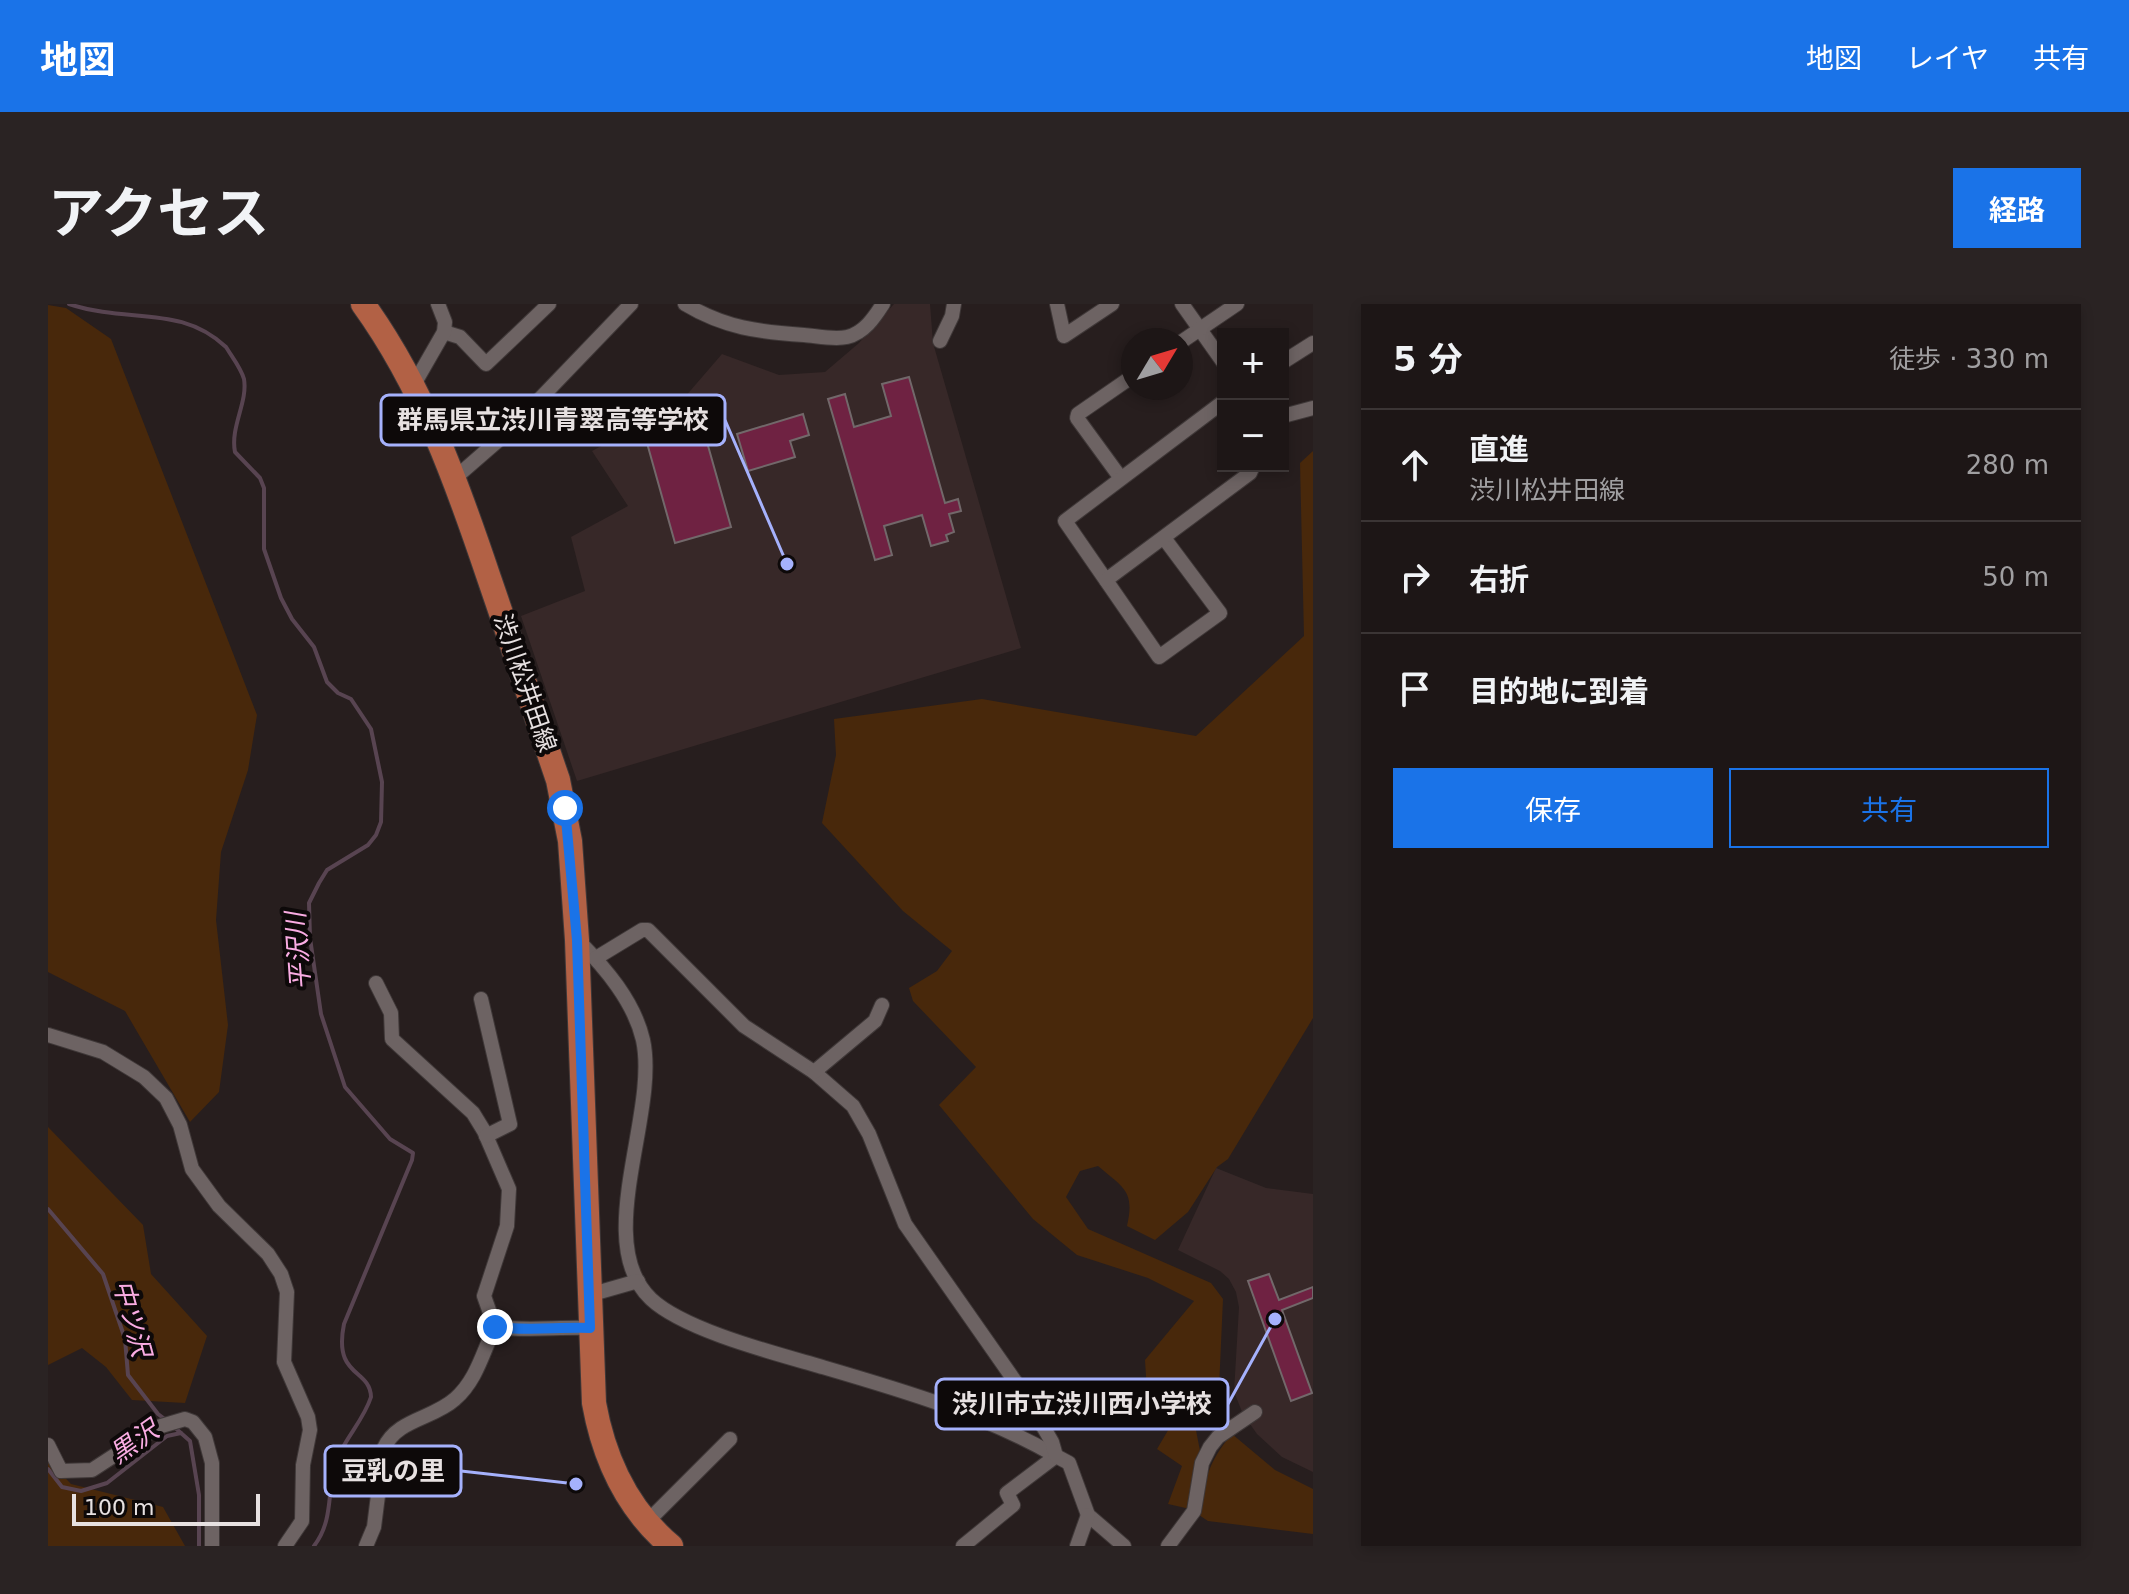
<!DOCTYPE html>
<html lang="ja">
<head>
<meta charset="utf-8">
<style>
	:root { --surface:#1d1616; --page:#2a2323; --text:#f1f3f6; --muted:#a09fa1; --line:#3b3535; --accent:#1a73e8 }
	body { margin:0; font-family:"DejaVu Sans","Noto Sans JP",sans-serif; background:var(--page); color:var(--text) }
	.controls { position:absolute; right:24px; top:24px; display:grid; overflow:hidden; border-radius:0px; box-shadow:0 4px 12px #0003 }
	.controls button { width:72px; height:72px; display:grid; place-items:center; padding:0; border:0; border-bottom:2px solid var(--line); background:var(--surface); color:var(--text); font:40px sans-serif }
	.compass { position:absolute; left:1073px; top:24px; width:72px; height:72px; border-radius:50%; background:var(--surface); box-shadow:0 4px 12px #0003; rotate:52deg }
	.scale { position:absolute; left:24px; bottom:20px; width:188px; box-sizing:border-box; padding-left:8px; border:4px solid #e7e1e1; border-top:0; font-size:22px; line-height:28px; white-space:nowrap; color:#e7e1e1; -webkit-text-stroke:6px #0d0909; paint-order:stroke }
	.stop { position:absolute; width:24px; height:24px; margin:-18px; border:6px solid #1a73e8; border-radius:50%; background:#fff }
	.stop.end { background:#1a73e8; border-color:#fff; box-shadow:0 2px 8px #0008 }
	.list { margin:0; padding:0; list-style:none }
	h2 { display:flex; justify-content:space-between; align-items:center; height:104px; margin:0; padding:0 32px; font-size:34px }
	h2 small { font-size:26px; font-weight:400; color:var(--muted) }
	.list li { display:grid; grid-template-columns:52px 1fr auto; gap:24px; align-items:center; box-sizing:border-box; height:112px; padding:0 32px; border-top:2px solid var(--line) }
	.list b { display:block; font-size:30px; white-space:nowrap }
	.list p { margin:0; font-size:26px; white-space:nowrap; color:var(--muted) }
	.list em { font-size:26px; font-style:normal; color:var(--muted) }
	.actions { display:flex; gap:16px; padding:24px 32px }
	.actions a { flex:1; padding:18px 0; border:2px solid var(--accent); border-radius:0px; text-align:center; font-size:28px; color:var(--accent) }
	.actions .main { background:var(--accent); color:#fff }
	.icon { flex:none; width:44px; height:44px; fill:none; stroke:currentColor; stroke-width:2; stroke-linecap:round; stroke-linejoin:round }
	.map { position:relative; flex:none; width:1265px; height:1242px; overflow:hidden; border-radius:0px }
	header { display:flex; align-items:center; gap:48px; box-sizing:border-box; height:112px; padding:0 40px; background:var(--accent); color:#fff }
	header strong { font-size:38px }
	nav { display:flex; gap:44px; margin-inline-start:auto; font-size:28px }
	.intro { display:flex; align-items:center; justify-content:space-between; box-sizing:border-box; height:192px; padding:0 48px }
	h1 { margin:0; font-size:56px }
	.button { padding:20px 36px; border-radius:0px; background:var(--accent); color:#fff; font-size:28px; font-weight:700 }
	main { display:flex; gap:48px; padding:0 48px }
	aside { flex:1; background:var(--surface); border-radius:0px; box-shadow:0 4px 12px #0003 }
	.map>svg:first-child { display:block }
</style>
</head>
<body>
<header>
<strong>地図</strong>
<nav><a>地図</a><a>レイヤ</a><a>共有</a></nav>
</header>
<div class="intro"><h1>アクセス</h1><a class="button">経路</a></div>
<main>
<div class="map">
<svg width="1265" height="1242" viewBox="0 0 1265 1242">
	<rect width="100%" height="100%" fill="#271e1e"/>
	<g fill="#372828">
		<polygon points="846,0 882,0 885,39 973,344 529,477 473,312 537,287 523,233 580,202 544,147 630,101 674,50 731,71 777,68 811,39"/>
		<polygon points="1168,864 1218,884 1265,890 1265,1168 1234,1153 1209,1130 1195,1110 1186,1088 1191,1003 1188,988 1181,975 1172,967 1130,946"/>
	</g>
	<g fill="#48280b">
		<polygon points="0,1 18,4 63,35 209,411 200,466 173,548 168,616 180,721 171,788 142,818 77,707 0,668"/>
		<path d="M1265,147V714L1180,855L1169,863L1140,908L1107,936L1079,922C1087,887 1076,884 1050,862L1032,867L1018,893L1040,925L1163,979L1175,995L1171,1084L1175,1108L1147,1121L1153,1152L1142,1205L1120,1200L1134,1162L1109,1145L1122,1123L1099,1088L1097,1056L1146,997L1100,974L1029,951L985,915L891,801L928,763L865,697L861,684L889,667L904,647L855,607L774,519L788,451L786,415L934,395L1148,432L1256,332L1252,159Z"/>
		<polygon points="0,823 95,921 103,970 159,1032 137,1099 84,1096 58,1063 34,1044 0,1061"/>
		<path d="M1184,1130L1227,1166L1265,1185V1230L1160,1217L1151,1211C1157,1175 1160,1158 1184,1130Z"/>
		<polygon points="0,1156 23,1180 115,1203 137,1242 0,1242"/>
	</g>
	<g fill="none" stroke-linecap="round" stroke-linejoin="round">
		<g stroke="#584451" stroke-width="4">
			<path d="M21,0C81,20 132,0 178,43C184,53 193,64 196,75C200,98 182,123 187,148L212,174L216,184V245L233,294L244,315L266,343L279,378L290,389L303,395L323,425L334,478L333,518L328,531L320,541L279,566L271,579L261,599L262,634L273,710L297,783L342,835L365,849L364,856L296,1020C285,1074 322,1064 323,1093C316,1115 299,1132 290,1153C277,1183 288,1213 266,1242"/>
			<polyline points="0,905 55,970 77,1035 80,1071 110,1110 118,1116"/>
			<polyline points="125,1122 142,1137 151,1191 151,1242"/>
			<polyline points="0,1165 14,1183 33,1187 59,1179 119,1132 133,1129"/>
		</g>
	</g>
	<g fill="#6f2242" stroke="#72686a" stroke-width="2">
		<polygon points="861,73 897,199 910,195 913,207 901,210 906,228 898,231 900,237 883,242 874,211 836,222 844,251 827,256 780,95 797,90 806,123 843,112 834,80"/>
		<polygon points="755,110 761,131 742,137 747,153 700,167 689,130"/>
		<polygon points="655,124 683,223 627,239 599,139"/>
		<polygon points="1221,970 1231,996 1265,983 1265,994 1234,1006 1264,1089 1243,1097 1200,977"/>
	</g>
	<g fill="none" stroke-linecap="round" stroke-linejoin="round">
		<defs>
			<g id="minor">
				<path d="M637,0C677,24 711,28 756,31C769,32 786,36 799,33C816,29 826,14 835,0"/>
				<polyline points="1009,0 1016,32 1064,0"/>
				<polyline points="1134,0 1175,58"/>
				<polyline points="396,28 412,33 438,60 501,0"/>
				<polyline points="892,37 904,12 906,0"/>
				<polyline points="1133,38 1189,0"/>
				<polyline points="1235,58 1265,39"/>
				<polyline points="365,82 396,28 397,18 390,0"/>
				<polyline points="1235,112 1265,104"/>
				<polyline points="1072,173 1029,114 1030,110 1085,72"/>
				<polyline points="407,174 461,127 583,0"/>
				<polyline points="1116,234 1172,309 1111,353 1017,217 1175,98"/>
				<polyline points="1058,276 1202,169 1205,162"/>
				<path d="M530,636C557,664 586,697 595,736C611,810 543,938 603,995C636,1026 726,1049 771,1062C853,1086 933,1109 1008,1152L959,1189L965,1201L915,1242"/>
				<polyline points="548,654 594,626 600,626 696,722 766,768 805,802 821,830 857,920 978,1093 1004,1138 1008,1152 1021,1159 1040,1211 1076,1242"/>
				<polyline points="328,679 343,709 344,735 425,809 436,827 461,885 459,922 436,992 447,1023"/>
				<polyline points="433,695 462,820 438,832"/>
				<polyline points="0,731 55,748 96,773 118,794 132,821 144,865 171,902 220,950 233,970 239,988 236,1058 260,1113 262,1126 255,1161 254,1217 237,1242"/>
				<polyline points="766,768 827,717 834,701"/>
				<polyline points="541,991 590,977"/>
				<polyline points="0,1141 13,1167 44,1166 110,1123 137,1115 145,1118 157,1133 164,1159 164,1242"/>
				<polyline points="599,1218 682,1135"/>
				<path d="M318,1242L326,1223L336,1144C349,1115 385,1115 407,1095C429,1076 435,1047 447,1023C479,1027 510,1023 542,1024"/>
				<polyline points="1029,1242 1040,1211"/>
				<polyline points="1120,1242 1146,1207 1154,1159 1162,1143 1170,1133 1207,1108"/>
			</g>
			<path id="primary" d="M315,0C375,83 409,179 441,274C464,341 487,409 510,476L522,537L529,636L546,1099C556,1155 579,1205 623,1242"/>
		</defs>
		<use href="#minor" stroke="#3f3838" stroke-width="16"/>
		<use href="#primary" stroke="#3f3838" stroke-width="26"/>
		<use href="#minor" stroke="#6d6363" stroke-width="14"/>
		<use href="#primary" stroke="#b26145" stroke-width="24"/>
	</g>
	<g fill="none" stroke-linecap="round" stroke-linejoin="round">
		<path stroke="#1a73e8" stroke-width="10" d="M447,1023C479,1027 510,1023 542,1024L529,636L517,504"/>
	</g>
	<g text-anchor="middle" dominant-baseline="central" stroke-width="8" stroke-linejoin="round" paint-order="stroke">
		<g font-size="24" fill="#e7e1e1" stroke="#0d0909">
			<text transform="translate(477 379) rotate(71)">渋川松井田線</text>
		</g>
		<g font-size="26" font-style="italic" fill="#faace3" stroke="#0d0909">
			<text transform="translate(250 647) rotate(-94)">平沢川</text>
			<text transform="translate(84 1014) rotate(75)">中ツ沢</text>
			<text transform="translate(86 1138) rotate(-35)">黒沢</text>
		</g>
	</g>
	<path fill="none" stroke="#a5b1fc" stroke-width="3" d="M739 260L677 116M1227 1015L1180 1100M528 1180L413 1167"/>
	<g fill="#a5b1fc" stroke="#0d0909" stroke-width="3">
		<circle cx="739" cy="260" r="8"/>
		<circle cx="1227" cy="1015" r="8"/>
		<circle cx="528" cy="1180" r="8"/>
	</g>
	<g fill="#0d0909" stroke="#a5b1fc" stroke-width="3">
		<rect x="333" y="91" width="344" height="50" rx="8"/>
		<rect x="888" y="1075" width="292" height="50" rx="8"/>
		<rect x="277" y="1142" width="136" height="50" rx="8"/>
	</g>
	<g font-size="26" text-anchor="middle" font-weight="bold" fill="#e7e1e1">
		<text x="505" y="125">群馬県立渋川青翠高等学校</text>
		<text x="1034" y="1109">渋川市立渋川西小学校</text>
		<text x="345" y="1176">豆乳の里</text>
	</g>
</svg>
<div class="controls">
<button>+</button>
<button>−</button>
</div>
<svg class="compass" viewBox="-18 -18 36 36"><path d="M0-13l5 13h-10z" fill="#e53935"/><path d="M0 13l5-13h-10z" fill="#a09fa1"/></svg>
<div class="scale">100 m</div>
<div class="stop" style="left:517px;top:504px"></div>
<div class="stop end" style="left:447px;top:1023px"></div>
</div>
<aside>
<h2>5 分<small>徒歩 · 330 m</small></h2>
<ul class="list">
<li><svg class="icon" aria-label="ahead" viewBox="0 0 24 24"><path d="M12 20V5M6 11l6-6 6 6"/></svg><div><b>直進</b><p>渋川松井田線</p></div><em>280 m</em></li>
<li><svg class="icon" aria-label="right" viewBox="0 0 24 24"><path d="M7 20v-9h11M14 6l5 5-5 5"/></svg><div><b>右折</b></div><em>50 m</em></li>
<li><svg class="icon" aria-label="arrive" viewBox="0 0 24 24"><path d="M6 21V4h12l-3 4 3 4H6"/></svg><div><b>目的地に到着</b></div></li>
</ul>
<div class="actions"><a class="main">保存</a><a>共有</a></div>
</aside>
</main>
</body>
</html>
